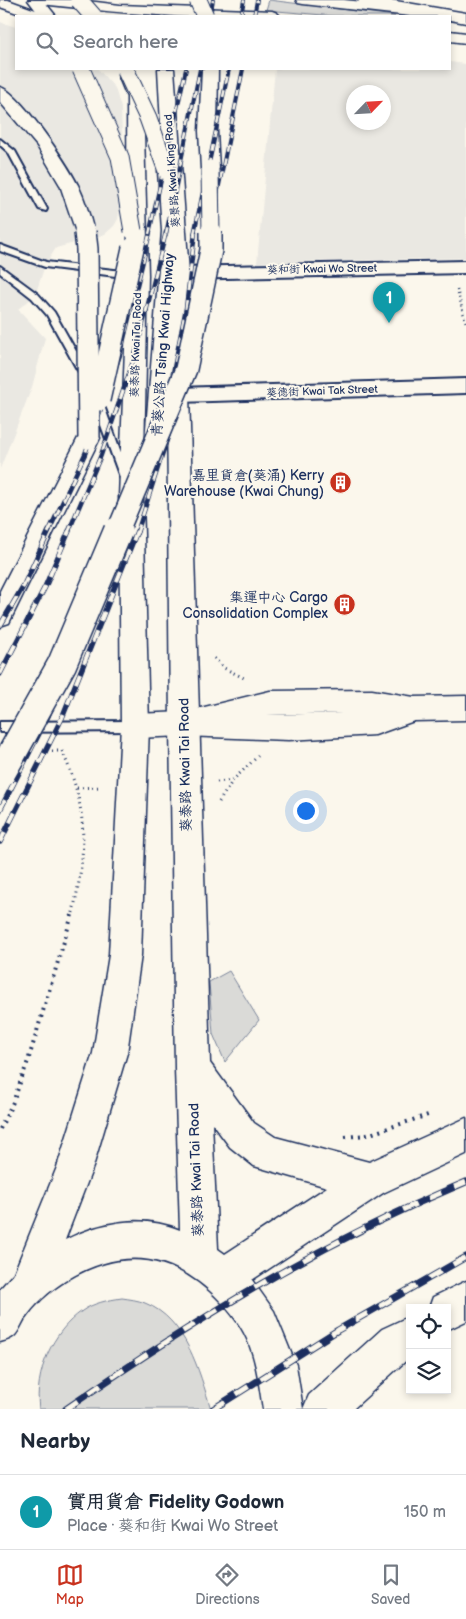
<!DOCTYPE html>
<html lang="en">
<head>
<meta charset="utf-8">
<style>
	:root { --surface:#fff; --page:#f6f6f7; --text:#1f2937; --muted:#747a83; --line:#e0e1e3; --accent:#c8321e }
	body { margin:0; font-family:"Balsamiq Sans","LXGW WenKai TC",sans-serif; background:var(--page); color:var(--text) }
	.controls { position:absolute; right:15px; bottom:15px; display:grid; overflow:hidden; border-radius:0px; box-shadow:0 2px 8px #0003 }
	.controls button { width:45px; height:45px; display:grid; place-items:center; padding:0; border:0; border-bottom:1px solid var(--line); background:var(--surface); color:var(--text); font:25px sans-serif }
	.compass { position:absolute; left:346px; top:85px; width:45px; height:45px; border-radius:50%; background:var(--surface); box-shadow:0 2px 8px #0003; rotate:65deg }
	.you { position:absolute; left:305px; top:810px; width:18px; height:18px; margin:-12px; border:4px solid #fff; border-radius:50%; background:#1a73e8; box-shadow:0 0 0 8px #1a73e833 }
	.badge { display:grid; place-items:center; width:32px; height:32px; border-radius:50%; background:var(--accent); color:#fff; font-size:16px; font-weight:700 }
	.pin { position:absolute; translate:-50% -41px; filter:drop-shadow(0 1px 2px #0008) }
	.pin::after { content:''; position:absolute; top:26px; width:18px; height:15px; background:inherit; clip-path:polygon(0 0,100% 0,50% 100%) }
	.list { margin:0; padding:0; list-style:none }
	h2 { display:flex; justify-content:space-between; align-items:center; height:65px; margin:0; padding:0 20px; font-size:21px }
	h2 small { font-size:16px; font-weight:400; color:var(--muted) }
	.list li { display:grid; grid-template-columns:32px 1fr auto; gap:15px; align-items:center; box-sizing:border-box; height:75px; padding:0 20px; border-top:1px solid var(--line) }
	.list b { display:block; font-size:19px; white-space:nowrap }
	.list p { margin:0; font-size:16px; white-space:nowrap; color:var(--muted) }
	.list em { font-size:16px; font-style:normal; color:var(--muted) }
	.icon { flex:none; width:28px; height:28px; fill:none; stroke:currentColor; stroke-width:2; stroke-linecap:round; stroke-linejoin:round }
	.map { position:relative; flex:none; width:466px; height:1409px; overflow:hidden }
	.search { position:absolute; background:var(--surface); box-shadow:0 2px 8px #0003; left:15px; right:15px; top:15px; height:55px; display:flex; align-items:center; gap:12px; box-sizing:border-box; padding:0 18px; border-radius:0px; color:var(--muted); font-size:19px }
	.sheet { height:140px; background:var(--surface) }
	nav { display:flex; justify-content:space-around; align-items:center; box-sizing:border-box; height:70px; border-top:1px solid var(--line); background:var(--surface); font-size:14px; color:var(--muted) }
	nav a { display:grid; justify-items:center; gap:2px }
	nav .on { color:var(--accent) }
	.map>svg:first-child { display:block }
</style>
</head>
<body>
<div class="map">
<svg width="466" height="1409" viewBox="0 0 466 1409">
	<rect width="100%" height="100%" fill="#fbf7ec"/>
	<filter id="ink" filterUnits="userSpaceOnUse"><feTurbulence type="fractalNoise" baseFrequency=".02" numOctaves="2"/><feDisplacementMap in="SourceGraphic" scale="10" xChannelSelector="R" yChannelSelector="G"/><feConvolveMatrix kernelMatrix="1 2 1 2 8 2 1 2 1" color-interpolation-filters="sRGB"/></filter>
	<g filter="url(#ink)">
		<g fill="#eae8e2" fill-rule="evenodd">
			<polygon points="0,22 16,27 16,69 98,69 115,88 121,108 124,185 118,219 114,226 105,234 96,237 56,248 45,265 35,296 18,309 45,338 32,387 0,469"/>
			<path d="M450,62L466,64V258L257,263L275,69H450ZM384,92V122H354V92Z"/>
		</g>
		<g fill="#dadad7" stroke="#7a849a">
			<polygon points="269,0 395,16 334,16 266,10"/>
			<polygon points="229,971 259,1020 225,1062 213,1034 209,982"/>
			<path d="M122,1298C129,1299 138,1300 145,1303C186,1319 199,1371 211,1409H39C34,1373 52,1332 82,1311C93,1303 108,1300 122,1298Z"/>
		</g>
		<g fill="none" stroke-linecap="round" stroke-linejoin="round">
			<defs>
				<g id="service">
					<polygon points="0,139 15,151 47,209 46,211 39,209 8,152 0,145"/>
					<polygon points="0,245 46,262 131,272 135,275 131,278 45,267 0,251"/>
					<polygon points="0,266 38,294 54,312 91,378 89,380 83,380 47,315 32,298 0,273"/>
					<polygon points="95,392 100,395 131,480 130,483 126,484 121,480 90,395"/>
					<polygon points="135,721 139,722 141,726 139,730 135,731 0,732 0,722"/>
				</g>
				<g id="minor">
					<polygon points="466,261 466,273 179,279 172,277 170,273 172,269 179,267"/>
					<polygon points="466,379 466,393 178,402 171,400 168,395 171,390 178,388"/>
				</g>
				<path id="tertiary" d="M372,690L414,697L466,696V720L414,721L375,735L289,740L184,736L135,738L125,734L121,726L125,718L135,714L184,712L270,691ZM342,713L267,715H270Z"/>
				<g id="secondary">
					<polygon points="0,0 8,0 44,13 47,16 26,16 0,7"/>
					<polygon points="358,0 390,0 466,13 466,23 450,20 450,16 431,16 365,4 360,3"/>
					<path d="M158,69H174L189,273V395L210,1063L254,1123L275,1137L369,1162L466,1118V1154L383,1193L252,1280L274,1311L296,1365L303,1409L309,1395L382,1329L410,1316V1357L353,1409H263C259,1385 257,1362 247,1339C239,1321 224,1304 210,1291C164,1250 116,1249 65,1281C49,1291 34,1305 24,1320C21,1325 18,1333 14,1336C11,1339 4,1341 0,1342V1289L14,1273L57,1167L93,1053L109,955L121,726L119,497L128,275L127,97L118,75L120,72H132L143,97L148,275L143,497L149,726L141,955L127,1053L93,1167L65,1240C100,1222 142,1214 180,1230L175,1068L170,724L167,395L169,273ZM212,1123L230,1147L254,1166L327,1187L225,1254L218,1249Z"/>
					<polygon points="466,1281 466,1321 447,1330 447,1308 429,1308 433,1297"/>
				</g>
				<g id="primary">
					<path d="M34,0H80L120,5L272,11L277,13L280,16C200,21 120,13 41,4L36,3Z"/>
					<polygon points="296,0 344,0 449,11 454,13 457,16 454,19 450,20 450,16 410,16 303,4 298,3"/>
					<polygon points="450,31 466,33 466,43 450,41"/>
				</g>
				<g id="motorway">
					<polygon points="28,0 43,0 56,16 40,16"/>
					<polygon points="202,69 218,69 217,131 219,169 216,173 210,174 204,173 201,169 199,131"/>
					<path d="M0,87C20,92 68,165 78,185C85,200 90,216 94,232L92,236L85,238L78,236L76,232L60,185L37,146L0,102Z"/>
					<polygon points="167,166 173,167 176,171 180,231 167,441 164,447 156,449 148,447 145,441 162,231 158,171 161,167"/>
					<polygon points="89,430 97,432 100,438 9,623 0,626 0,591 78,438 81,432"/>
				</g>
			</defs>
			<use href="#service" stroke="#1b2f5e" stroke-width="4"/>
			<use href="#minor" stroke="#1b2f5e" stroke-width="4"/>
			<use href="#tertiary" stroke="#1b2f5e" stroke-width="3"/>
			<use href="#secondary" stroke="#1b2f5e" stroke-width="3"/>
			<use href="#primary" stroke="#1b2f5e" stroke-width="3"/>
			<use href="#motorway" stroke="#1b2f5e" stroke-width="3"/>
			<polyline stroke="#1b2f5e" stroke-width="2.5" stroke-dasharray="1 3" stroke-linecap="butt" points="457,290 466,323"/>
			<g stroke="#1b2f5e" stroke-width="3" stroke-dasharray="1 4" stroke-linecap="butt">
				<polyline points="214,658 224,668 246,679"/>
				<path d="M47,751H62C90,812 86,853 72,917"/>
				<polyline points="217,782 233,780"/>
				<polyline points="77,788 101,787"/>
				<polyline points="219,802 233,780 258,756"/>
			</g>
			<g stroke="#1b2f5e" stroke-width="4" stroke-dasharray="2 5" stroke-linecap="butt">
				<polyline points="0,1129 13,1102 28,1061 72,915"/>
				<polyline points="345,1137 367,1135 428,1115"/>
			</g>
			<use href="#service" fill="#fbf7ec" fill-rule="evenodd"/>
			<use href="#minor" fill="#fbf7ec" fill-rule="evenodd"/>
			<use href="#tertiary" fill="#fbf7ec" fill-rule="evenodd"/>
			<use href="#secondary" fill="#fbf7ec" fill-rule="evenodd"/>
			<use href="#primary" fill="#fbf7ec" fill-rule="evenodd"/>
			<use href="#motorway" fill="#fbf7ec" fill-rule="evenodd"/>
			<defs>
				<g id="rail-far3">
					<polyline points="198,16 201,0"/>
					<polyline points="210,16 213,0"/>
					<polyline points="241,16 244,0"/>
					<polyline points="254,16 257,0"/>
					<polyline points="149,234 186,69"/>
					<polyline points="166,234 200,69"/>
					<polyline points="194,234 229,69"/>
					<polyline points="209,234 243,69"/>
				</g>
				<g id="rail-far2">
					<polyline points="48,533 85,454 120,355 150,232"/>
					<polyline points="68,533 101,455 135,356 166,232"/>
					<polyline points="120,533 169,393 186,308 195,232"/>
					<polyline points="137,533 182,393 210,232"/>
				</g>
				<g id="rail-far1">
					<polyline points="0,626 24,585 49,531"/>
					<polyline points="0,674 45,587 69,531"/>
					<polyline points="0,810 48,716 121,531"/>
					<polyline points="0,842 62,718 137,531"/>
				</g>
				<g id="rail">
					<path d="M66,1409C196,1319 320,1243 466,1182"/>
					<polyline points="213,1409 338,1330 466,1257"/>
				</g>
			</defs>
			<use href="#rail-far3" stroke="#1b2f5e" stroke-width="4"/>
			<use href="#rail-far2" stroke="#1b2f5e" stroke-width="4.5"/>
			<use href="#rail-far1" stroke="#1b2f5e" stroke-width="5.5"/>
			<use href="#rail" stroke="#1b2f5e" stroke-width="7"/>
			<use href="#rail-far3" stroke="#fbf7ec" stroke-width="2.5" stroke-dasharray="7" stroke-linecap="butt"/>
			<use href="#rail-far2" stroke="#fbf7ec" stroke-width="3" stroke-dasharray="9" stroke-linecap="butt"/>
			<use href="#rail-far1" stroke="#fbf7ec" stroke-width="4" stroke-dasharray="11" stroke-linecap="butt"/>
			<use href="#rail" stroke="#fbf7ec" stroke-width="5" stroke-dasharray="14" stroke-linecap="butt"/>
			<defs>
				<g id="motorway-bridge-far2">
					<polyline points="79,0 93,16"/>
					<polyline points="198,0 205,16"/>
					<polyline points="81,69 120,157 133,231"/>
					<polyline points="125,69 148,118 167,171"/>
					<polyline points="210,169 211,234"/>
				</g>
				<g id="motorway-bridge-far1">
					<polyline points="85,232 87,249 89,438"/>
					<polyline points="99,400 133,248"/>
					<polyline points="117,533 186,369 211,250 211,232"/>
				</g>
				<polyline id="motorway-bridge" points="0,775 62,664 118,531"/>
			</defs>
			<use href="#motorway-bridge-far2" stroke="#1b2f5e" stroke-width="19" stroke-linecap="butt"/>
			<use href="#motorway-bridge-far1" stroke="#1b2f5e" stroke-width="24" stroke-linecap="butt"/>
			<use href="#motorway-bridge" stroke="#1b2f5e" stroke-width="31" stroke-linecap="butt"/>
			<use href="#motorway-bridge-far2" stroke="#fbf7ec" stroke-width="17"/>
			<use href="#motorway-bridge-far1" stroke="#fbf7ec" stroke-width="21"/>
			<use href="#motorway-bridge" stroke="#fbf7ec" stroke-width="28"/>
		</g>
	</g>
	<defs>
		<symbol id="building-disc" viewBox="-11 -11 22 22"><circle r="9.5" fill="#c8321e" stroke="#fbf7ec"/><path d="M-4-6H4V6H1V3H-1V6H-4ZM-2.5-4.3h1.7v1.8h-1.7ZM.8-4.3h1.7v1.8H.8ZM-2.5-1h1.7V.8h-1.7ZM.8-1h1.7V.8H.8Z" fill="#fff"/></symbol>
	</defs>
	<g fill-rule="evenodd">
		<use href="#building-disc" x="328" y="470" width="25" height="25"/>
		<use href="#building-disc" x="332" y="592" width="25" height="25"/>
	</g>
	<g text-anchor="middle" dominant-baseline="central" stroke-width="4" stroke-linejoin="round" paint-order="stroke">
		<g font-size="11" fill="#1b2f5e" stroke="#fbf7ec">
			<text transform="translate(172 171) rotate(-94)">葵景路 Kwai King Road</text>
			<text transform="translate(322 269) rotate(-1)">葵和街 Kwai Wo Street</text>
			<text transform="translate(136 345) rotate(-88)">葵泰路 Kwai Tai Road</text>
			<text transform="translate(322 391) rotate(-2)">葵德街 Kwai Tak Street</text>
		</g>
		<g font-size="14" fill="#1b2f5e" stroke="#fbf7ec">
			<text transform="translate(163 345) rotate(-86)">青葵公路 Tsing Kwai Highway</text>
			<text transform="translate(185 765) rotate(-91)">葵泰路 Kwai Tai Road</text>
			<text transform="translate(196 1170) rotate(-92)">葵泰路 Kwai Tai Road</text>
		</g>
		<g font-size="14" fill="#1b2f5e" stroke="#fbf7ec" text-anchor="end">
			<text x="324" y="475">嘉里貨倉(葵涌) Kerry<tspan x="324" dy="16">Warehouse (Kwai Chung)</tspan></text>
			<text x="328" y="597">集運中心 Cargo<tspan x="328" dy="16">Consolidation Complex</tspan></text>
		</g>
	</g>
</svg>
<div class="controls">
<button><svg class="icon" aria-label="locate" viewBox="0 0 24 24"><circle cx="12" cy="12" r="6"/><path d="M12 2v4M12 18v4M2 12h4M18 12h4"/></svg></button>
<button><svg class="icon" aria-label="layers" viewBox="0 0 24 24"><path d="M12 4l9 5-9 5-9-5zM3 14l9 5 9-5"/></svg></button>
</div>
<svg class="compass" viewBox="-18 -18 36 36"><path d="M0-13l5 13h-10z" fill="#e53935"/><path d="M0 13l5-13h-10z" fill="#747a83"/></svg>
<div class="you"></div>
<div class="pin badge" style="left:389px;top:323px;background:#0f9aa8">1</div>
<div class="search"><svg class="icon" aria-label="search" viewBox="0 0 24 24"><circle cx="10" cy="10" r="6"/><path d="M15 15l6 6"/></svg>Search here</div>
</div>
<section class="sheet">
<h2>Nearby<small></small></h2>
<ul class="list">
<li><span class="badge" style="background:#0f9aa8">1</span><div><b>實用貨倉 Fidelity Godown</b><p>Place · 葵和街 Kwai Wo Street</p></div><em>150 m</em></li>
</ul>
</section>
<nav>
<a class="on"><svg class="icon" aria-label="map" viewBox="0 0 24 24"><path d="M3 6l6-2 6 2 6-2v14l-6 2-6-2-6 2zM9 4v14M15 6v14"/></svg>Map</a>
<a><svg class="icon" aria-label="directions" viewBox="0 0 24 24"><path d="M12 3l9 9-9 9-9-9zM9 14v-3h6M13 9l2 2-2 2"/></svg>Directions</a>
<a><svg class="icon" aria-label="saved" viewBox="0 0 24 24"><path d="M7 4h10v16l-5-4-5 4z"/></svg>Saved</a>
</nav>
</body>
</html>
